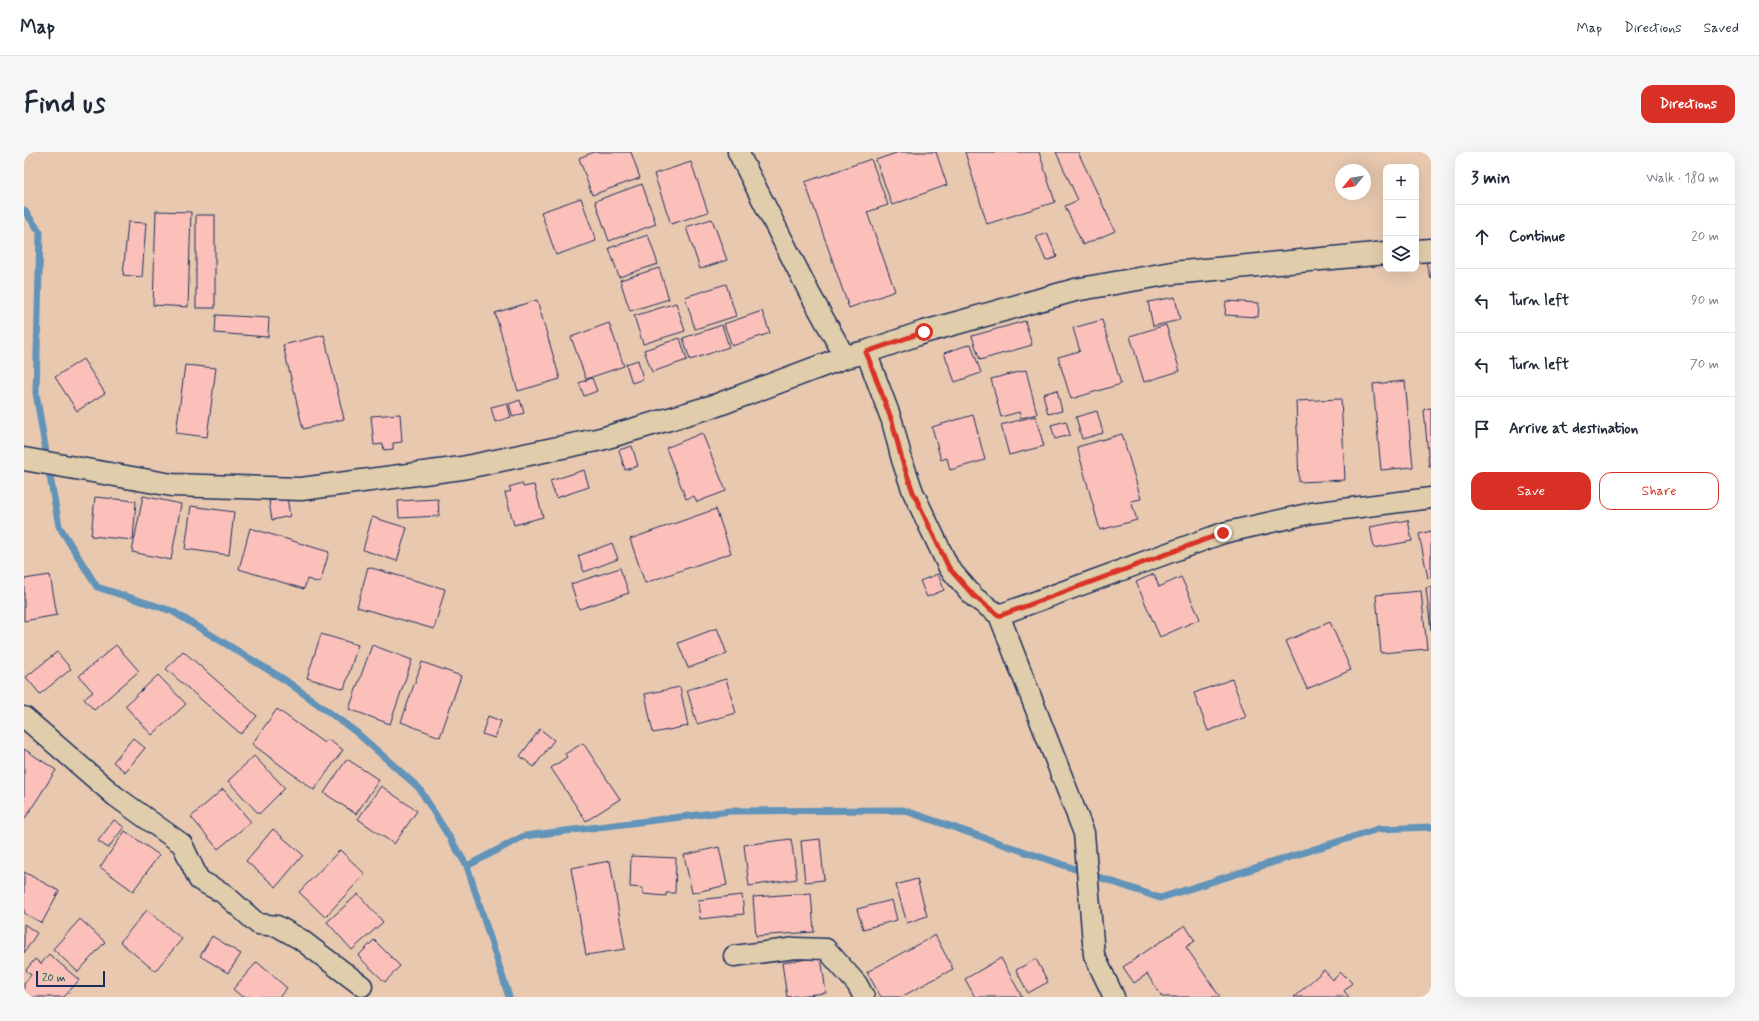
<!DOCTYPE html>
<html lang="en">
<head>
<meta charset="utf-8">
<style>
	:root { --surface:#fff; --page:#f6f6f7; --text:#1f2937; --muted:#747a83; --line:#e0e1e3; --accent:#d93025 }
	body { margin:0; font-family:Mynerve,sans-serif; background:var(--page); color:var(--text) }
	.controls { position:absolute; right:12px; top:12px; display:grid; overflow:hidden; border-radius:8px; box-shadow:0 4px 16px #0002 }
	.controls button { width:36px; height:36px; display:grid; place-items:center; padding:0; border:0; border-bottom:1px solid var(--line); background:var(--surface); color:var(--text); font:20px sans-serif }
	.compass { position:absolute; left:1311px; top:12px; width:36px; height:36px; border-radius:50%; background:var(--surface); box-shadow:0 4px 16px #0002; rotate:240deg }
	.scale { position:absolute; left:12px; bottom:10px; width:69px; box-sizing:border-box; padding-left:4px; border:2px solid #1b2f5e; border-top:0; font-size:11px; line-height:14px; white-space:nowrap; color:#1b2f5e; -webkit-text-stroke:3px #e0cdab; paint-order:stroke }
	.stop { position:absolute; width:12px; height:12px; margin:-9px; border:3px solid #d93025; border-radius:50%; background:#fff }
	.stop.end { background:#d93025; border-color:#fff; box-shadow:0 1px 4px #0008 }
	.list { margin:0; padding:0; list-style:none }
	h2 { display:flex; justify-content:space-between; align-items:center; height:52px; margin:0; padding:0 16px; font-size:17px }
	h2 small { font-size:13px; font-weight:400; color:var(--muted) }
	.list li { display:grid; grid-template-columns:26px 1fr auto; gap:12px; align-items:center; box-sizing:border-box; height:64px; padding:0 16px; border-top:1px solid var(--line) }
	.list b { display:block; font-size:15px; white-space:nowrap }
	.list em { font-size:13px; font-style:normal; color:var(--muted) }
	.actions { display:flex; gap:8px; padding:12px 16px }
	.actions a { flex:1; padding:9px 0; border:1px solid var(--accent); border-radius:12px; text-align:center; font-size:14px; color:var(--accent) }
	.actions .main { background:var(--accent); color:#fff }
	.icon { flex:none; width:22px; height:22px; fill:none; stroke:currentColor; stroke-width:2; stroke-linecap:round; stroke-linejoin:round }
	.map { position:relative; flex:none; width:1407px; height:845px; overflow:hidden; border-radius:12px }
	header { display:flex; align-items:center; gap:24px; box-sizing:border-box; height:56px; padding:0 20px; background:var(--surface); border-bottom:1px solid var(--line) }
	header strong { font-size:19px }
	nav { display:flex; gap:22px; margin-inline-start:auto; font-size:14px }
	.intro { display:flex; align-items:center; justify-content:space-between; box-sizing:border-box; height:96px; padding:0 24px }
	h1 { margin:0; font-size:28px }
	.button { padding:10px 18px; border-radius:12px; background:var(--accent); color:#fff; font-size:14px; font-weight:700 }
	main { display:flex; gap:24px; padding:0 24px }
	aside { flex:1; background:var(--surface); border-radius:12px; box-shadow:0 4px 16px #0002 }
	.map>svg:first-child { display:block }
</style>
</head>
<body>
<header>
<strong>Map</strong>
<nav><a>Map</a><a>Directions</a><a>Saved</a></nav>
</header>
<div class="intro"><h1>Find us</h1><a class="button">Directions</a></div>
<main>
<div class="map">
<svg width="1407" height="845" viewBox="0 0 1407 845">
	<rect width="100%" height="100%" fill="#e8c9b0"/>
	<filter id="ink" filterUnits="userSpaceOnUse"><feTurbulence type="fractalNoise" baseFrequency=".025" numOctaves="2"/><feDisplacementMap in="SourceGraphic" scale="8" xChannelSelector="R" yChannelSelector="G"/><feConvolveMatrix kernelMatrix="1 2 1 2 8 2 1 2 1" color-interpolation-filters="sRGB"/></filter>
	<g filter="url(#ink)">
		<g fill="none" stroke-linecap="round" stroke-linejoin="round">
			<g stroke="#6293b8" stroke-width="7">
				<polyline points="0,58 16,80 12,241 23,306"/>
				<polyline points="25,319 35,374 73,435 148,459 261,528 332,580 395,636 443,714 485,845"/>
				<polyline points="443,714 500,684 706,659 879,658 1136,746 1354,677 1407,675"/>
			</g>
		</g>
		<g fill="#fcc0ba" stroke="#1b2f5e">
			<polygon points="570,0 607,0 616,26 568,43 555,6"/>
			<polygon points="875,0 912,0 923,33 868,53 852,8"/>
			<polygon points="941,0 1015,0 1031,50 963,72"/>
			<polygon points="1032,0 1054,0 1091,79 1059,93 1041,54 1054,48"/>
			<polygon points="847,7 864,53 843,60 871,139 825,156 781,30"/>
			<polygon points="667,10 684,60 647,72 630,22"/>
			<polygon points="618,32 632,72 585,89 571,49"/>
			<polygon points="557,46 572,89 532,103 517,60"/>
			<polygon points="132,59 167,60 164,155 129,153"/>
			<rect x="172" y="63" width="19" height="93"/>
			<polygon points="688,67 703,108 676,117 662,75"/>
			<polygon points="104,70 122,71 118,125 99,123"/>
			<polygon points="1023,81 1033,105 1022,109 1012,85"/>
			<polygon points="624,83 634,112 595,125 585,96"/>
			<polygon points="1407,108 1407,126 1406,126 1402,109"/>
			<polygon points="635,116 645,147 606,159 596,128"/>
			<polygon points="702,132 712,164 671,177 661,145"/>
			<polygon points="1151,145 1156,168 1129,174 1124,150"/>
			<polygon points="513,148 536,227 494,239 471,161"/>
			<polygon points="1202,149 1235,151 1234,165 1201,163"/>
			<polygon points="652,151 661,179 619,192 610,164"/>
			<polygon points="738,159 746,181 708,194 700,172"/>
			<polygon points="192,163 245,166 244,185 191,181"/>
			<polygon points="1078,168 1097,232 1047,247 1034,205 1056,199 1049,176"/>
			<polygon points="1001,169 1008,193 956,208 948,184"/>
			<polygon points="585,171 600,214 562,227 547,185"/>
			<polygon points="698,173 705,195 666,208 659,186"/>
			<polygon points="1142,173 1156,219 1120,230 1106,184"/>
			<polygon points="300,183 320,267 279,277 259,193"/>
			<polygon points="656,186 663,208 628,220 620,198"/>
			<polygon points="947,192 957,221 931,230 920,201"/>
			<polygon points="59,207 81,241 53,259 31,225"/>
			<polygon points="614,208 619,227 608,231 602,212"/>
			<polygon points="161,213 192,216 183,285 152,281"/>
			<polygon points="1002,218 1013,262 997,266 995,260 977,265 967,227"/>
			<polygon points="568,226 573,239 560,244 555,231"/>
			<polygon points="1381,229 1389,315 1357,318 1349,232"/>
			<polygon points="1033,238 1038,259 1024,262 1019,242"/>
			<polygon points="1317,247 1321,328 1275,330 1272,249"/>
			<polygon points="496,248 500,261 489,265 485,252"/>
			<polygon points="483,251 487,265 471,270 467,255"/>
			<polygon points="1407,256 1407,315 1405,315 1400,257"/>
			<polygon points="1073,259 1079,281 1058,287 1052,265"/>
			<polygon points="376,262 378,290 369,291 369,297 360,298 359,292 350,293 347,264"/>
			<polygon points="949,263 961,308 926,318 923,306 917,308 908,275"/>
			<polygon points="1011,264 1020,294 985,303 977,273"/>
			<polygon points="1042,269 1046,283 1031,287 1027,273"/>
			<polygon points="678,281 702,339 673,350 670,344 662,347 642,296"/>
			<polygon points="1098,282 1117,347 1107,349 1113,368 1076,378 1053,295"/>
			<polygon points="608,294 614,314 601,318 595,298"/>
			<polygon points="560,318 565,335 532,346 526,329"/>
			<polygon points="498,331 499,335 510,333 519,365 490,373 481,341 487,339 485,335"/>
			<polygon points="119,344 157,352 147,408 108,400"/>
			<polygon points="71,345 112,349 109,388 67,384"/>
			<polygon points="263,346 266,364 248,368 245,349"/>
			<polygon points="414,347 415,364 375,366 374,349"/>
			<polygon points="167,354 210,360 205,403 161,397"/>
			<polygon points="692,357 707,401 621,431 606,387"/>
			<polygon points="348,365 383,376 373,409 339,398"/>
			<polygon points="1384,368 1388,389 1350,396 1346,375"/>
			<polygon points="226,376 305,400 296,431 283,427 280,437 215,417"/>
			<polygon points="1407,379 1407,425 1404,426 1395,382"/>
			<polygon points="588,391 594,407 560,420 554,404"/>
			<polygon points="344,415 421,437 410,477 333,455"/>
			<polygon points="596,416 605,441 555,457 547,432"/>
			<polygon points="914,422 920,438 903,445 896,429"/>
			<polygon points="1130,422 1135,435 1157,425 1176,467 1136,485 1112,430"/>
			<polygon points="26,423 33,463 0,469 0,427"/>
			<polygon points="1407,435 1407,478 1402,436"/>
			<polygon points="1397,439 1403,497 1357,501 1352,443"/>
			<polygon points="1306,470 1327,518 1283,537 1262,489"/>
			<polygon points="693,476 703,502 664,516 654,491"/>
			<polygon points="297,482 334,493 320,537 283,526"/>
			<polygon points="92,493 115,519 70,558 60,547 69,540 55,524"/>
			<polygon points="348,493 388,508 366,572 325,557"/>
			<polygon points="159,499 233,564 217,582 142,517"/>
			<polygon points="33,500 47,517 16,542 2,525"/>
			<polygon points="398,510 437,524 416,585 377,570"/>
			<polygon points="134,523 162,552 128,583 101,554"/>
			<polygon points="702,527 712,561 673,572 663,538"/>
			<polygon points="1208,527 1222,565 1184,579 1170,541"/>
			<polygon points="656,535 664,574 629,581 621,542"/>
			<polygon points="253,557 300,591 303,587 319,598 290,638 228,592"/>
			<polygon points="464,564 477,569 471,586 458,582"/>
			<polygon points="516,577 530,588 510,615 496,604"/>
			<polygon points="109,586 121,596 101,620 89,610"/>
			<polygon points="559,591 596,647 562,669 527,616 543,605 541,602"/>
			<polygon points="0,597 32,618 0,668"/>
			<polygon points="230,604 261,636 235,662 204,629"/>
			<polygon points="323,607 355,628 332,662 300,641"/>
			<polygon points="357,634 393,659 370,692 334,667"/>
			<polygon points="199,637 227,670 194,697 167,665"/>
			<polygon points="90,668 100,675 84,696 74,689"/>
			<polygon points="249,677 279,703 252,735 222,709"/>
			<polygon points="101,679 135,703 109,739 76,715"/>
			<polygon points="767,687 773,727 725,734 720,693"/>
			<polygon points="796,687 800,728 781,730 777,689"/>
			<polygon points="695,695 703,733 668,741 660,703"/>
			<polygon points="316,698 341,722 301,765 275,740"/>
			<polygon points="607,704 652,706 651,741 642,741 642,744 619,742 619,736 606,735"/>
			<polygon points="586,709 601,797 562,803 547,716"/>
			<polygon points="0,720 35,739 18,771 0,761"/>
			<polygon points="893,727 903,764 883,771 872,733"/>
			<polygon points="787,741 790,780 732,784 729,745"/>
			<polygon points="334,742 359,770 328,798 303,770"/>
			<polygon points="718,743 720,762 676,767 674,748"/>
			<polygon points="868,748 873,768 839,777 833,757"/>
			<polygon points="123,758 158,787 131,819 96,790"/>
			<polygon points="56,767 81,790 54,820 29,797"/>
			<polygon points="0,772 13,781 0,801"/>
			<polygon points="1161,773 1171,789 1162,795 1196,845 1138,845 1123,822 1110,831 1099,815"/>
			<polygon points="911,783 929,817 877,845 857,845 843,820"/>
			<polygon points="188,784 217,802 204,821 176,804"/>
			<polygon points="350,788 376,814 361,830 334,804"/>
			<polygon points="25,802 55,828 40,845 0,845 0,832 7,823 2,818 11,807 17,812"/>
			<polygon points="797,805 802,841 763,845 758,811"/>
			<polygon points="977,806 998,845 951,845 941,827"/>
			<polygon points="1012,807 1024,830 1004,841 992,818"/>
			<polygon points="233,810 263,836 255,845 218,845 209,837"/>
			<polygon points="1300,818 1309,828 1317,820 1328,831 1320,839 1325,845 1270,845"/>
		</g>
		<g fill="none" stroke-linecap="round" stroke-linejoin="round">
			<defs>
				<g id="street">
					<polyline points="714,0 786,142 821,205"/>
					<polyline points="842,200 868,269 878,308 889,340 925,416 950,445 975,463 1060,681 1070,803 1090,845"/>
					<polyline points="975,463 1199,381 1288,361 1407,346"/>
					<polyline points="0,565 91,644 158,692 175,728 199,741 234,772 253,774 276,787 338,834"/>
					<polyline points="710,804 772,796 802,797 833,832 840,845"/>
				</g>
				<g id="secondary">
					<polyline points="1392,99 1407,98"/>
					<polyline points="0,307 148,333 277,337 438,316 577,287 693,253 821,205 842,200 900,180 1051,138 1148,121 1362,101"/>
				</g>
			</defs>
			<use href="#street" stroke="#1b2f5e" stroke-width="23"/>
			<use href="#secondary" stroke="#1b2f5e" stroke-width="25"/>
			<use href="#street" stroke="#e0cdab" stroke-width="20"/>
			<use href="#secondary" stroke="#e0cdab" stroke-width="22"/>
		</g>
	</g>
	<g fill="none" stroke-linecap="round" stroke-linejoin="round" filter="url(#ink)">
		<polyline stroke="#d93025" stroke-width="5" points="900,180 842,200 868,269 878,308 889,340 925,416 950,444 975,464 1199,381"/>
	</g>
</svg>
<div class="controls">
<button>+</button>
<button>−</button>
<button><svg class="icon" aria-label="layers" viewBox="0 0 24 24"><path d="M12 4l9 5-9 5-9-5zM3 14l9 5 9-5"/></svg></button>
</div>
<svg class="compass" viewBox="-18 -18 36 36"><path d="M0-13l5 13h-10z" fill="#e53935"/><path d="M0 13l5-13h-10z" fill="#747a83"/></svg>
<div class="scale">20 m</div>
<div class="stop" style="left:900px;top:180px"></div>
<div class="stop end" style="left:1199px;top:381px"></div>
</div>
<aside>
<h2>3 min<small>Walk · 180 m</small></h2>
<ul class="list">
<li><svg class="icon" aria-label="ahead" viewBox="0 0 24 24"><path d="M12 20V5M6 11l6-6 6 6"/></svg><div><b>Continue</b></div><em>20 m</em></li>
<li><svg class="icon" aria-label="left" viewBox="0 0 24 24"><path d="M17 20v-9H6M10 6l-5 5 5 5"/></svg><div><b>Turn left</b></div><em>90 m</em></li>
<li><svg class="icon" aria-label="left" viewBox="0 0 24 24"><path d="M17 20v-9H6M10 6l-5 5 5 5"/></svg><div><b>Turn left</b></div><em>70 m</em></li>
<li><svg class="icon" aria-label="arrive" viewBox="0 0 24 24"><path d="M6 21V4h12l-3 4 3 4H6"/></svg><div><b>Arrive at destination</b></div></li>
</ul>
<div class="actions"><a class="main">Save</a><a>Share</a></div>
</aside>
</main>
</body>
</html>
